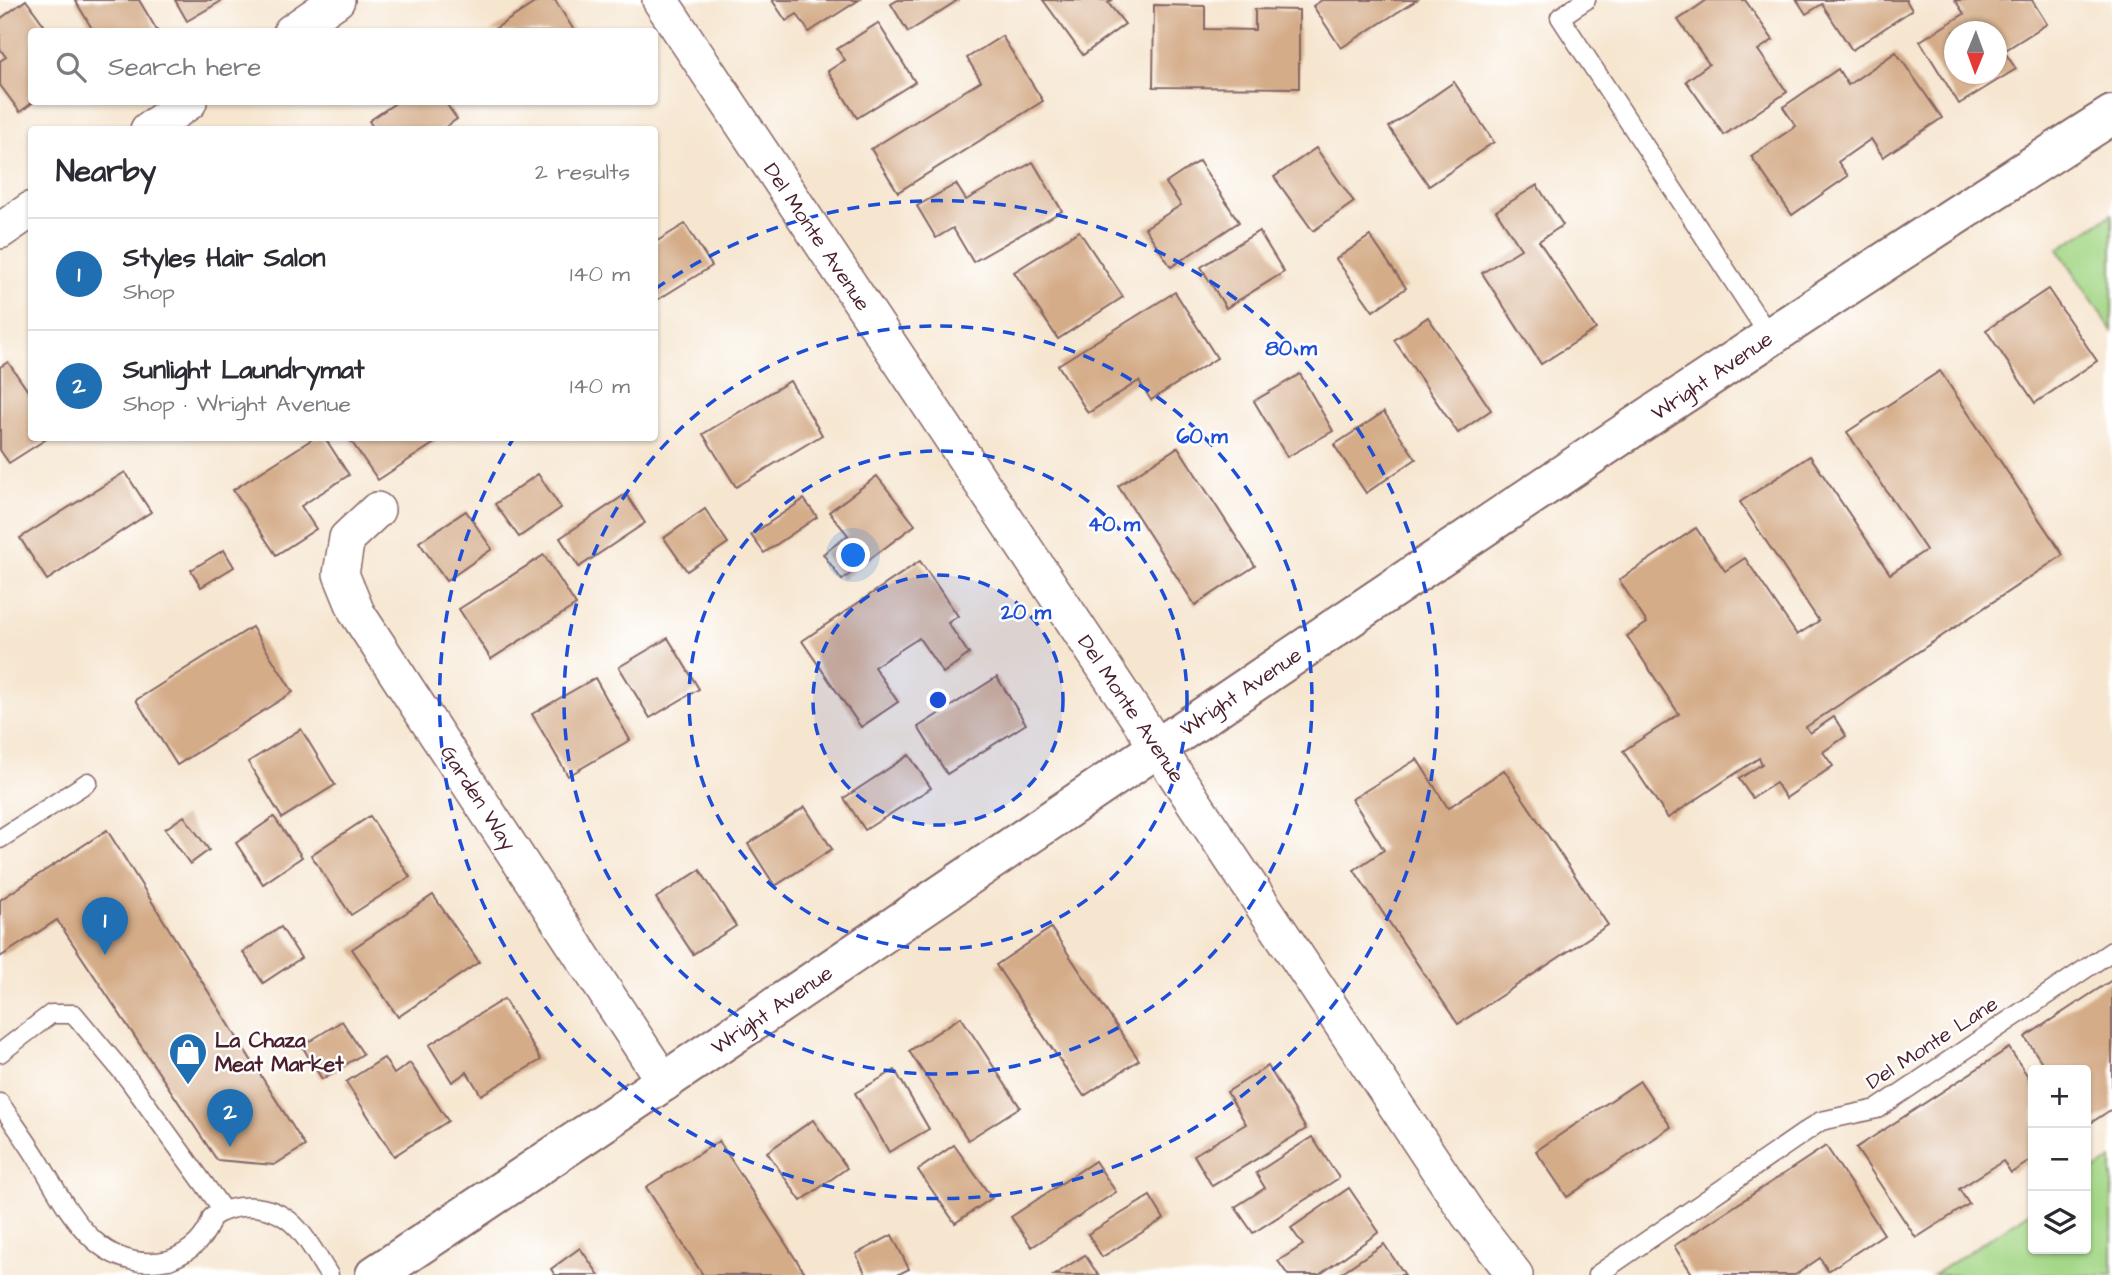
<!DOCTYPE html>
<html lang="en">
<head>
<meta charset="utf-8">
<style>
	:root { --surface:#fff; --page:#f7f7f7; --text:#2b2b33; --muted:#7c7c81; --line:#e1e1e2; --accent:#1f6fb2 }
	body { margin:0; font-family:"Architects Daughter",sans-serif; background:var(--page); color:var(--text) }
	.controls { position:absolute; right:21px; bottom:21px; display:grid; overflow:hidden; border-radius:7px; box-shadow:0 2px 5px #0004 }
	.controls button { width:63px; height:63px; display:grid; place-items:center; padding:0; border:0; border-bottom:2px solid var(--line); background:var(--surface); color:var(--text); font:35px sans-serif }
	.compass { position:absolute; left:1944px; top:21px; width:63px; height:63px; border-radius:50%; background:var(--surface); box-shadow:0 2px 5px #0004; rotate:181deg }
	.you { position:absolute; left:854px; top:556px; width:24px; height:24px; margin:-18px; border:5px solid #fff; border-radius:50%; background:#1a73e8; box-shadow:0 0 0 10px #1a73e833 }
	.badge { display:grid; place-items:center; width:46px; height:46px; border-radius:50%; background:var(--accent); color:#fff; font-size:23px; font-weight:700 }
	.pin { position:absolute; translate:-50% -58px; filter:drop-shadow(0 2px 4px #0008) }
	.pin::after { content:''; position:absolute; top:37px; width:24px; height:21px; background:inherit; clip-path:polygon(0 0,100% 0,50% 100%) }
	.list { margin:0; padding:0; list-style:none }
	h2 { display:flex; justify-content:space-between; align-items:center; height:91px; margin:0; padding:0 28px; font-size:30px }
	h2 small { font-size:23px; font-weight:400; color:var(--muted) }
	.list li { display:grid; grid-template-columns:46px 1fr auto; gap:21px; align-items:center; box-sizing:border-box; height:112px; padding:0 28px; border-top:2px solid var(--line) }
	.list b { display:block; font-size:26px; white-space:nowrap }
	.list p { margin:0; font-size:23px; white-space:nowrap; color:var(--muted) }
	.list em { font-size:23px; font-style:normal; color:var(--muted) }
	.icon { flex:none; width:38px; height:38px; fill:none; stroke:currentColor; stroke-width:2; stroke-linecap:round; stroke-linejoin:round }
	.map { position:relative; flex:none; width:2112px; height:1275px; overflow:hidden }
	.search { position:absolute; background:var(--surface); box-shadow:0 2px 5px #0004; left:28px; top:28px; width:630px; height:77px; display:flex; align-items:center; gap:18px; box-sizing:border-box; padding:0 24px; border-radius:7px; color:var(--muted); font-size:26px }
	.panel { position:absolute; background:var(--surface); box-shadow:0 2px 5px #0004; left:28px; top:126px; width:630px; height:315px; border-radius:7px }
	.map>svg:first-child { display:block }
</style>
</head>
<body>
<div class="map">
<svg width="2112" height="1275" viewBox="0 0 2112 1275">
	<rect width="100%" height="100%" fill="#fff"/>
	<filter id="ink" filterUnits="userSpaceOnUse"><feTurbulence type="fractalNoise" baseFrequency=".0143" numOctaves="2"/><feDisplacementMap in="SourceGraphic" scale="14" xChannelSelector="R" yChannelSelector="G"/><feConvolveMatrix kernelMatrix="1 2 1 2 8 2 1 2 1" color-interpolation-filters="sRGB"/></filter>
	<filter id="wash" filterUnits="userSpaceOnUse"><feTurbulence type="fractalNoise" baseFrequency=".00686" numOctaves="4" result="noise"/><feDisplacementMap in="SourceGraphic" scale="28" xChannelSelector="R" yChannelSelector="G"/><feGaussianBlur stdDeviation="1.57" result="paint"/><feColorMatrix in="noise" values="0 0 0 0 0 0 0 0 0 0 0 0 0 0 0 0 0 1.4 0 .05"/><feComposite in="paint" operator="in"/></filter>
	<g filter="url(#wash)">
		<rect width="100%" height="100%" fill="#f6e6d0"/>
		<g fill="#a4d787" stroke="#777b59" stroke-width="2">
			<polygon points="2112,214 2112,331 2058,249"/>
			<polygon points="2112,1159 2112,1275 1933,1275 2033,1210 2033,1249 2086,1249 2086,1176"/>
		</g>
		<g id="blocks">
			<g fill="#d4ac88" fill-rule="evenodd">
				<polygon points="26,0 49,32 32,32 32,103 20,112 0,85 0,61 6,57 0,49 0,19"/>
				<polygon points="75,0 139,0 158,32 94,32"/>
				<polygon points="175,0 223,0 187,21"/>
				<polygon points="539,0 555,0 575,32 490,32"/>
				<polygon points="772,0 859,0 809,32 797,14 786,21"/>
				<polygon points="898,0 958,0 908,32 891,4"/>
				<polygon points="1043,0 1112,0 1108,3 1125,24 1083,55"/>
				<polygon points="1322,0 1417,0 1341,48 1313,6"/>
				<polygon points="1707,0 1745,0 1773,40 1758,50 1787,92 1724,135 1686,81 1709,64 1678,20"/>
				<polygon points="1797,0 1906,0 1912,10 1852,50 1822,4 1806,14"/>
				<path d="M1955,0H2032L2047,24L2004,51L2016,69L1959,104L1920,41L1964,14ZM1954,32H1996V74H1954Z"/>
				<polygon points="1154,5 1205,6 1205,29 1255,30 1255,9 1299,10 1299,88 1153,87"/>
				<polygon points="878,23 915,82 857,118 828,71 845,60 837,49"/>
				<polygon points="1002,36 1043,101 898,192 871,149 981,81 967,58"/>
				<polygon points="1896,52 1942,118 1883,157 1871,139 1838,162 1848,176 1792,215 1751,156 1796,126 1783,107 1838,69 1848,85"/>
				<polygon points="1454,82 1494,142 1429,186 1389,127"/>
				<polygon points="397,102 445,102 457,119 441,130 375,130 369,121"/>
				<polygon points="1316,148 1354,202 1313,231 1274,177"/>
				<polygon points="1199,161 1239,222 1171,267 1145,228 1181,205 1166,183"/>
				<polygon points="1033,162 1062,211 973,262 953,228 936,238 917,206 956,184 966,200"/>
				<polygon points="1537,185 1563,225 1539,241 1596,329 1541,364 1482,273 1521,249 1496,211"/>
				<polygon points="685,224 712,266 654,302 654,243"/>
				<polygon points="1079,231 1123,297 1058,339 1014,272"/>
				<polygon points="1259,231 1284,272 1226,308 1201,267"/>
				<polygon points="1370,236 1406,288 1373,311 1336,259"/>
				<polygon points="2048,289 2097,361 2035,403 1986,330"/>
				<polygon points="1175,292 1217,358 1151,400 1139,381 1088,413 1058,365"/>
				<polygon points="1428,317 1491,410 1458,433 1394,340"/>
				<polygon points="8,362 32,397 32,438 48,438 9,463 0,450 0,367"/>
				<polygon points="1940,371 2063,555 1806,727 1810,733 1834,717 1846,736 1823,752 1833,766 1786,798 1776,783 1752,798 1739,779 1762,764 1759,758 1668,818 1623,751 1679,714 1627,636 1647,623 1619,580 1696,528 1725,571 1745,558 1797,635 1819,621 1740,502 1810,456 1890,574 1926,550 1847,432"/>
				<polygon points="1300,374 1333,431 1287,457 1254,401"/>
				<polygon points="790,381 822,435 736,487 703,434"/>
				<polygon points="1384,412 1416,459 1366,493 1334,445"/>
				<polygon points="314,438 325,438 349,475 301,506 316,529 276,555 233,490"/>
				<polygon points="349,438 433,438 436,442 378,480"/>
				<polygon points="1178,447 1255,566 1195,605 1118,486"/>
				<polygon points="125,472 151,512 47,580 20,538"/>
				<polygon points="538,474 561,508 519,537 495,504"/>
				<polygon points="877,476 915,525 842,580 823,554 848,535 829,512"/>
				<polygon points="626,494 645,523 579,567 560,538"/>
				<polygon points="804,499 817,517 764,553 751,535"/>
				<polygon points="705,509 728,543 687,571 664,538"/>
				<polygon points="466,511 492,549 446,581 419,542"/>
				<polygon points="224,550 234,567 201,587 191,570"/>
				<polygon points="544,555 576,605 491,659 459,609"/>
				<polygon points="920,561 958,616 948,623 969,654 943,673 919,638 874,667 898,702 861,727 802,641"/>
				<polygon points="252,627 293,692 177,765 136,700"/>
				<polygon points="668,638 699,689 650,718 619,667"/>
				<polygon points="997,677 1026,724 947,774 918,727"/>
				<polygon points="595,678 630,740 568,776 532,714"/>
				<polygon points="301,729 335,785 282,818 248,762"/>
				<polygon points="909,755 931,788 865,830 844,798"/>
				<polygon points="1417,759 1448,808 1504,770 1608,925 1458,1024 1354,870 1384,850 1352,799"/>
				<polygon points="805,807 832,849 775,886 748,844"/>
				<polygon points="184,816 209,850 190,864 165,829"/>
				<polygon points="370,816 410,877 351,915 311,855"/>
				<polygon points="274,817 302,857 263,884 236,843"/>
				<polygon points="107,830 305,1146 274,1165 217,1160 57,920 0,957 0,900"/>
				<polygon points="700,870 736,926 693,954 656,898"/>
				<polygon points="433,895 479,962 398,1017 352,949"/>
				<polygon points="281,927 301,958 263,983 243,952"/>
				<polygon points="1051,928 1139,1060 1084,1096 996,965"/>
				<polygon points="2112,980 2112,1109 2086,1126 2086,1070 2047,1070 2025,1037"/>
				<polygon points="504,999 541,1060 481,1095 467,1072 452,1082 429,1045"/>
				<polygon points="961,1017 1020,1107 968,1140 909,1051"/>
				<polygon points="342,1021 363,1054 322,1079 302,1046"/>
				<polygon points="2009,1048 2033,1084 2033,1159 2011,1173 2003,1161 1959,1189 1969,1204 1916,1238 1856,1148"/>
				<polygon points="384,1058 394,1074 410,1063 448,1121 394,1156 346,1082"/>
				<polygon points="1268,1066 1306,1129 1212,1186 1194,1155 1246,1124 1227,1092"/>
				<polygon points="895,1070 929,1129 889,1152 855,1093"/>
				<polygon points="1640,1081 1671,1127 1567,1197 1536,1151"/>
				<polygon points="813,1120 847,1168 801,1201 767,1152"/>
				<polygon points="1312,1137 1339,1178 1253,1233 1235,1207 1265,1188 1256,1173"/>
				<polygon points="719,1141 806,1275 703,1275 646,1187"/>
				<polygon points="954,1145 992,1198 955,1223 918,1170"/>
				<polygon points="1826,1146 1884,1234 1828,1271 1820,1258 1795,1275 1693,1275 1674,1246"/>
				<polygon points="1095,1161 1116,1192 1032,1247 1011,1217"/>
				<polygon points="1349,1188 1379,1232 1319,1275 1288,1275 1278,1261 1303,1245 1291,1228"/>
				<polygon points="1150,1196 1164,1219 1102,1257 1088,1234"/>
				<polygon points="892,1235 909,1269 897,1275 866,1275 856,1254"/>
				<polygon points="1384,1244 1405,1275 1338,1275"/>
				<polygon points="580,1248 599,1275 555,1275 551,1269"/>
				<polygon points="1085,1255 1098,1275 1054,1275"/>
			</g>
		</g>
	</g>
	<g filter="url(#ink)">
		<use href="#blocks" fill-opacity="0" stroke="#866565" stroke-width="2"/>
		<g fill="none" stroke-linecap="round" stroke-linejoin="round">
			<defs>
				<g id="lane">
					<polyline points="1586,0 1560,17 1770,337"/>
					<polyline points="0,839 88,782"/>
					<polyline points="0,1053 51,1014 74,1014 129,1080 223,1210"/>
					<path d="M0,1103C14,1124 29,1144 42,1166C70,1214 100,1275 169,1260C191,1252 206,1239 212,1217C239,1200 276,1204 298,1229C310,1242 319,1260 329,1275"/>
					<polyline points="1597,1275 1821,1121 1877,1109 2112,951"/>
				</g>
				<g id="street">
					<polyline points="660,0 1468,1214 1515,1275"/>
					<polyline points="291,32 337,0"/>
					<polyline points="148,130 189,102"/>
					<polyline points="0,231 32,209"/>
					<polyline points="377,510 347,538 341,574 357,613 665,1083"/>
				</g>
				<path id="secondary" d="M375,1275C955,891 1525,489 2112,115"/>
			</defs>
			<use href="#lane" stroke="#866565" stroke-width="21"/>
			<use href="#street" stroke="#866565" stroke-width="38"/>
			<use href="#secondary" stroke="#866565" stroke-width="42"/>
			<use href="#lane" stroke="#fff" stroke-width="18"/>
			<use href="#street" stroke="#fff" stroke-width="35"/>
			<use href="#secondary" stroke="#fff" stroke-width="38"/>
		</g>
	</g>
	<circle cx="938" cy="700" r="125" fill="#1d4ed8" fill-opacity=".12"/>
	<g fill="none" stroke="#1d4ed8" stroke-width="3.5" stroke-dasharray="12 9">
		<circle cx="938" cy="700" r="125"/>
		<circle cx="938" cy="700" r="249"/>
		<circle cx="938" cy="700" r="374"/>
		<path d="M655 289A499 499 0 1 1 513 439"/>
	</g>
	<defs>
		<symbol id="shop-pin" viewBox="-11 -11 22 30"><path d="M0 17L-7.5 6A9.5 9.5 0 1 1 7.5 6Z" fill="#1f6fb2" stroke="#fff"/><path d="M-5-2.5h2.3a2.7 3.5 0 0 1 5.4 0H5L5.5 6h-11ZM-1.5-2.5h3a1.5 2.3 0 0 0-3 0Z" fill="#fff"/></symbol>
	</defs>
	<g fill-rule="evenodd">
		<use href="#shop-pin" x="166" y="1030" width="44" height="60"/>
	</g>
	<g text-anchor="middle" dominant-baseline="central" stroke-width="5" stroke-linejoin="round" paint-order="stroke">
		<g font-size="21" fill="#4a1f2b" stroke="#fff">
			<text transform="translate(817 237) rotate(56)">Del Monte Avenue</text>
			<text transform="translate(1712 376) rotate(-34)">Wright Avenue</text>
			<text transform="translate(1241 692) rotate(-34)">Wright Avenue</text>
			<text transform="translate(1131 709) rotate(56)">Del Monte Avenue</text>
			<text transform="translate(478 798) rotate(57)">Garden Way</text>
			<text transform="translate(772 1010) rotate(-34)">Wright Avenue</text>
			<text transform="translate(1932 1043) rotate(-33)">Del Monte Lane</text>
		</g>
		<g font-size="21" font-weight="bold" fill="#4a1f2b" stroke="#fff" text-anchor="start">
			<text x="215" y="1040">La Chaza<tspan x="215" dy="24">Meat Market</tspan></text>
		</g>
	</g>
	<circle cx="938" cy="700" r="10" fill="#1d4ed8" stroke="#fff" stroke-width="3.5"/>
	<g font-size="21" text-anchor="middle" font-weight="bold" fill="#1d4ed8" stroke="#fff" stroke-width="5" stroke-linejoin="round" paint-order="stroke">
		<text x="1291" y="355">80 m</text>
		<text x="1202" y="443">60 m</text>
		<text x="1114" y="531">40 m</text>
		<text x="1026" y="619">20 m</text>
	</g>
</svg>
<div class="controls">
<button>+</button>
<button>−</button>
<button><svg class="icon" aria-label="layers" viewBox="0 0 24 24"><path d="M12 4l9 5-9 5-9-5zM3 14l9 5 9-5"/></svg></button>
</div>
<svg class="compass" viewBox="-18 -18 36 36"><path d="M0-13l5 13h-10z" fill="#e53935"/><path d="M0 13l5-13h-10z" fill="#7c7c81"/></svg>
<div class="you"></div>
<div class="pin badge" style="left:105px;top:955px">1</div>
<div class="pin badge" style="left:230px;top:1147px">2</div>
<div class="search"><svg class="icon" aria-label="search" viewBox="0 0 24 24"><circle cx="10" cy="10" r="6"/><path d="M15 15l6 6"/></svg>Search here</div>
<section class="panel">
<h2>Nearby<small>2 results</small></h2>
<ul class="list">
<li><span class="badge">1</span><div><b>Styles Hair Salon</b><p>Shop</p></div><em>140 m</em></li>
<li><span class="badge">2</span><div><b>Sunlight Laundrymat</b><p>Shop · Wright Avenue</p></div><em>140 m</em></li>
</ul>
</section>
</div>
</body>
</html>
